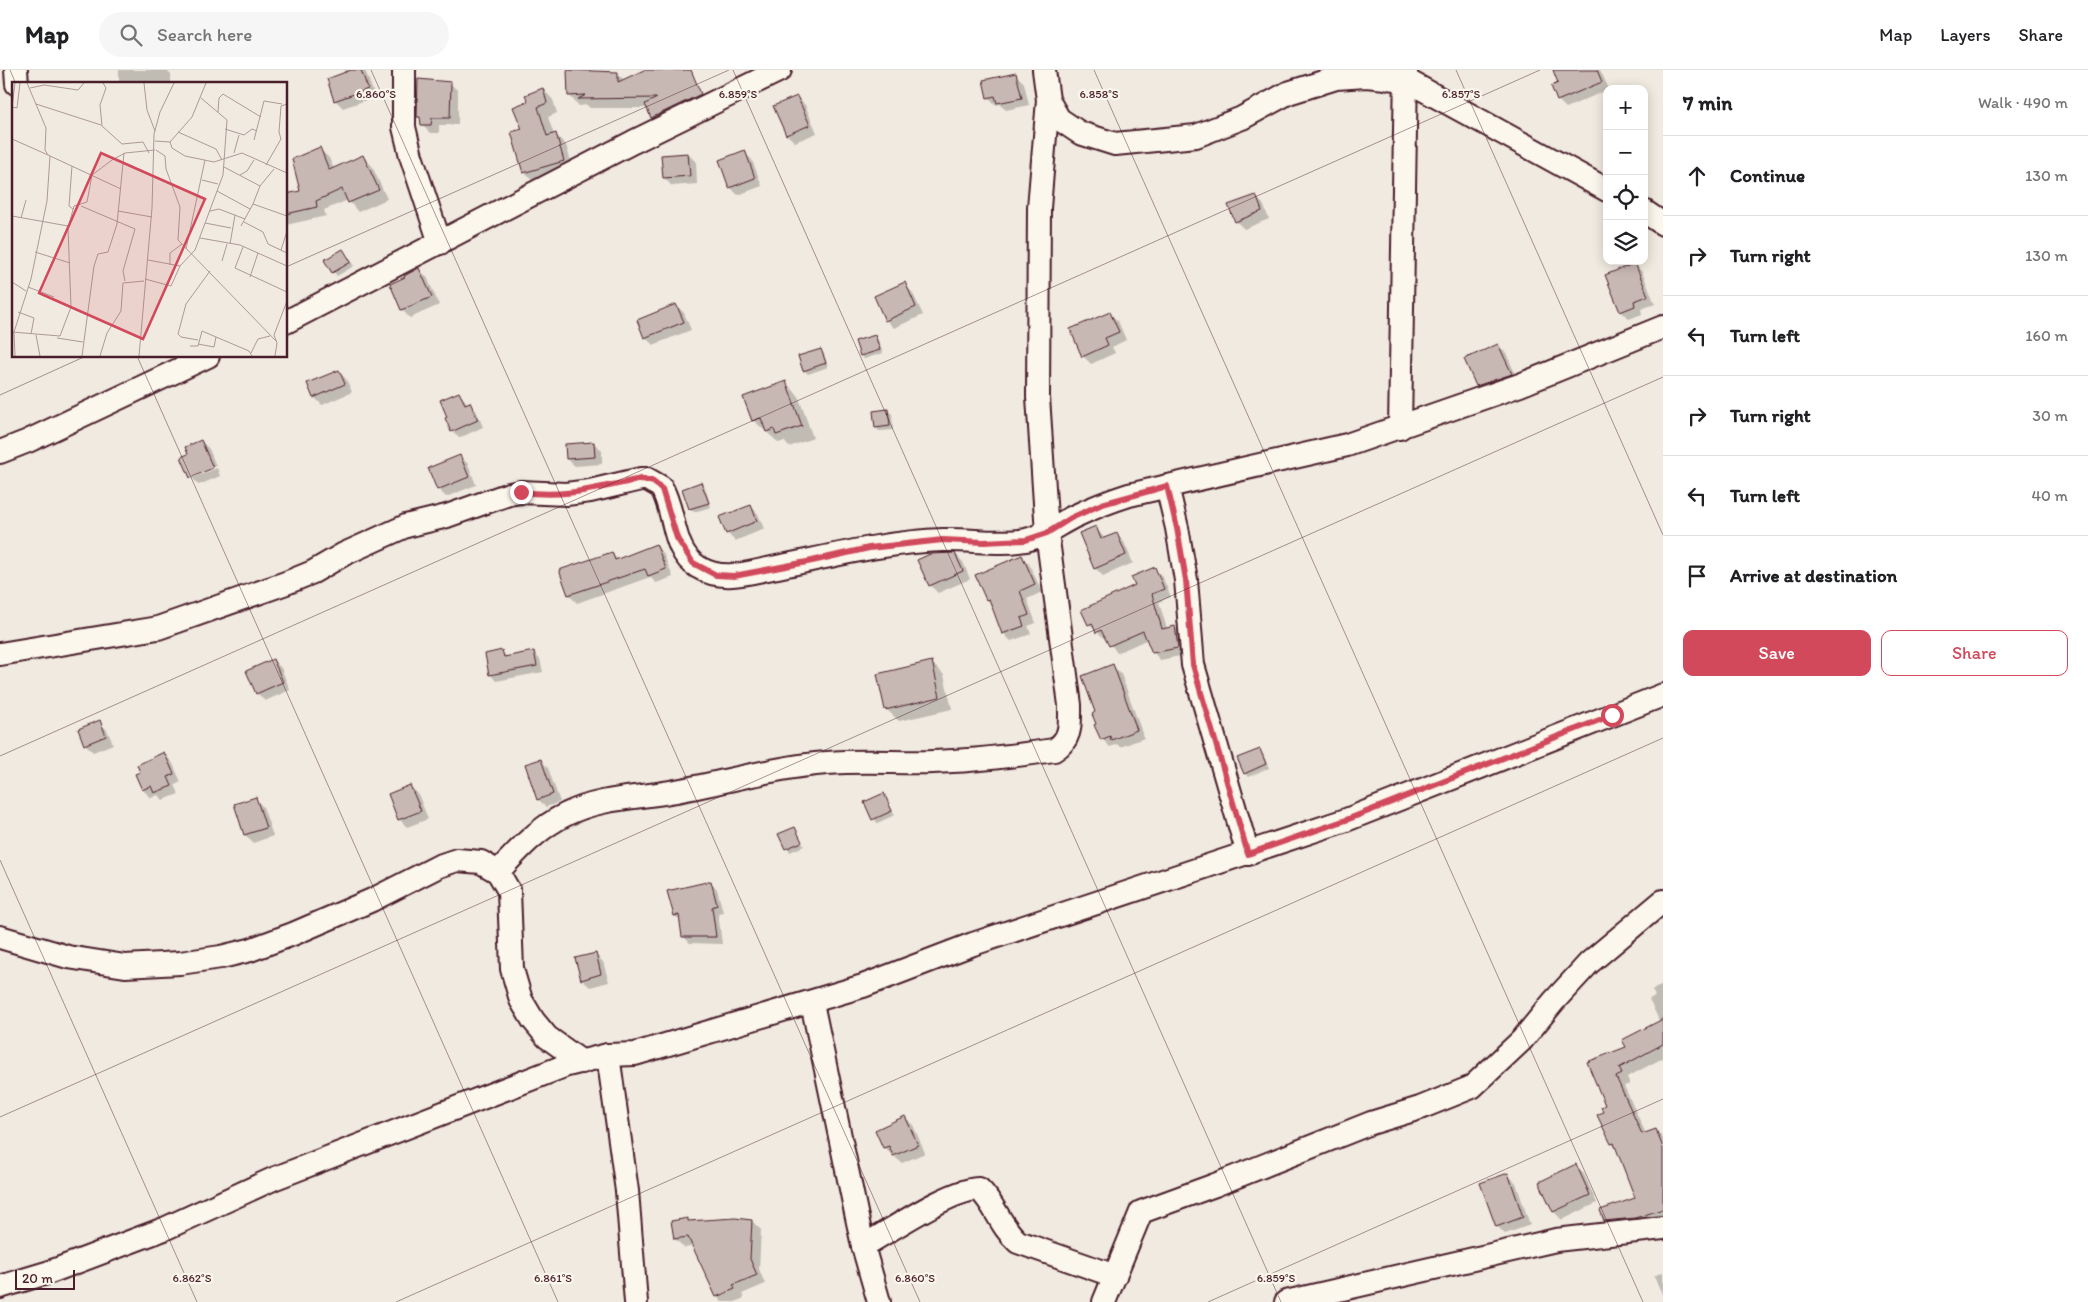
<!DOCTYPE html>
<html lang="en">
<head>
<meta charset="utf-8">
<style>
	:root { --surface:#fff; --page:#f6f6f6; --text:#202124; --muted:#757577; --line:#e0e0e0; --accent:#d1495b }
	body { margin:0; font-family:Itim,sans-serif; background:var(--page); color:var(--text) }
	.controls { position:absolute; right:15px; top:15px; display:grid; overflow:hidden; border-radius:10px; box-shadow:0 2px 12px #0003 }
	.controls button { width:45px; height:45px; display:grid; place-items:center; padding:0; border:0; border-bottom:1px solid var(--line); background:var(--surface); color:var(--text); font:25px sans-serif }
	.scale { position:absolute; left:15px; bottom:12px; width:60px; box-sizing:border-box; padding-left:5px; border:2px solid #4a1f2b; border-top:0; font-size:14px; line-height:18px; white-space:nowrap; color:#4a1f2b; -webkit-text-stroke:4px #fbf7ec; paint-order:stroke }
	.stop { position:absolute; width:15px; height:15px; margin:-11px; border:4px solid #d1495b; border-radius:50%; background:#fff }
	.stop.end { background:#d1495b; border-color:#fff; box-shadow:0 1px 5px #0008 }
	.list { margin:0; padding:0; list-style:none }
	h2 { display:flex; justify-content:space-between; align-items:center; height:65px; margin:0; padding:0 20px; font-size:21px }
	h2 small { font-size:16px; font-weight:400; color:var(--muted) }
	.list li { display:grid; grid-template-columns:32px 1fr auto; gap:15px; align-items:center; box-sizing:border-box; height:80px; padding:0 20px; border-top:1px solid var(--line) }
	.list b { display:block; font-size:19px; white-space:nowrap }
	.list em { font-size:16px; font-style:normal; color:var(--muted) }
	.actions { display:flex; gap:10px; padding:15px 20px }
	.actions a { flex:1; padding:11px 0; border:1px solid var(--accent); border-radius:10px; text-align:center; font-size:18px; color:var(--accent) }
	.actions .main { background:var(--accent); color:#fff }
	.icon { flex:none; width:28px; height:28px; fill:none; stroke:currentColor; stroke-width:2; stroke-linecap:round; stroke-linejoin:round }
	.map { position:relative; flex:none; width:1663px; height:1232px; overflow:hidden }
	header { display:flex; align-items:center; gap:30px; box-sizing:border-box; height:70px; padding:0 25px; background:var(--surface); border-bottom:1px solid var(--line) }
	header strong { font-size:24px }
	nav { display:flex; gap:28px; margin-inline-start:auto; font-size:18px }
	.search { width:350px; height:45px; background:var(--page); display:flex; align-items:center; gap:12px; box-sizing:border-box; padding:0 18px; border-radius:28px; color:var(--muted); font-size:19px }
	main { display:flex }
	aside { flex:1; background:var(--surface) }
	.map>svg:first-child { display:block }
</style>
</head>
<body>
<header>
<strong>Map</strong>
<div class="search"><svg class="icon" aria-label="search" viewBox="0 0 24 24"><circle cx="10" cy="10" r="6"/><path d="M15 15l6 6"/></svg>Search here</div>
<nav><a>Map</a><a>Layers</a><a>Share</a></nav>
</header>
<main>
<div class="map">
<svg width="1663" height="1232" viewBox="0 0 1663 1232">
	<rect width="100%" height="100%" fill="#f0eae0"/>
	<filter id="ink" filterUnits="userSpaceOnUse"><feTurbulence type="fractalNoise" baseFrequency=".02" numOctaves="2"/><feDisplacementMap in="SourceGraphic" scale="10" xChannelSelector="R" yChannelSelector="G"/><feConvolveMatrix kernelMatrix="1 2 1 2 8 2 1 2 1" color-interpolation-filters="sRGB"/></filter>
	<g filter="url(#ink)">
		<g fill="#0003">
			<polygon points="119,0 166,0 171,5 171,14 119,14"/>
			<polygon points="345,0 365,0 375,27 343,38 335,30 346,3"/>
			<polygon points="648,0 683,0 699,40 662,58 652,48 648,38 590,38 587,35 579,36 569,25 617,3 624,10"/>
			<polygon points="1554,0 1600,0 1609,19 1566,38 1558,30 1560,14"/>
			<polygon points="1016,5 1024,13 1029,35 1006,40 1000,34 996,35 988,27"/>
			<polygon points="450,13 458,21 458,55 439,55 439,63 430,63 422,55 422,50 418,47"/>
			<polygon points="543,19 553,30 557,43 548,47 554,65 556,65 566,75 574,102 535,113 525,103 513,63 524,60 530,32"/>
			<polygon points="797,27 805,35 817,63 795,72 787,65"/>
			<polygon points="320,79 329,88 334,99 363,86 372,96 387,129 358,142 348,130 324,140 326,146 286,155 286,126 301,122"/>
			<polygon points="744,82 752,90 762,116 738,125 730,117"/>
			<polygon points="688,84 696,92 697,114 672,116 664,108"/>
			<polygon points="1255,126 1263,134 1269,149 1244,159 1236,151"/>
			<polygon points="343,180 354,196 337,206 326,191"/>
			<polygon points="1635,194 1642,202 1655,234 1641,239 1642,244 1629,249 1621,241"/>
			<polygon points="419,199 427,207 439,235 410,248 402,240 391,214 406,208"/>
			<polygon points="904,214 912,222 923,245 894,258 886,250"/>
			<polygon points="676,235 684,243 691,260 653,275 645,267"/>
			<polygon points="1110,244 1118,251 1126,270 1112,277 1115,283 1091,294 1083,286"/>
			<polygon points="875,266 878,270 883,283 864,289 861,285"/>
			<polygon points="1498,275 1506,283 1519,312 1485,324 1477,316"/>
			<polygon points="820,280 824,284 828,297 808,304 804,300"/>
			<polygon points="338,301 346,309 352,322 322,335 314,327"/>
			<polygon points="786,313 798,325 813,368 789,377 784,371 779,373 753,350"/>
			<polygon points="459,323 468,334 469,334 476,340 483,357 459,368 452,361 449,347"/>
			<polygon points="888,341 892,344 893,360 879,361 876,357"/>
			<polygon points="201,371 209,379 216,396 193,405 193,408 217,398 220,406 199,415 191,407 190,385"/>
			<polygon points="594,373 602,381 602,394 575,396 567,389"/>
			<polygon points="460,386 468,394 476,415 446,427 438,419"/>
			<polygon points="701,414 705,417 711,437 694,442 690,439 683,420"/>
			<polygon points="751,436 758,444 764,459 735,471 727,463"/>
			<polygon points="1096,458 1105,469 1116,464 1124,472 1133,493 1103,506 1095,498"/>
			<polygon points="656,475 663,483 673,507 656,513 650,507 577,533 569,525 561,501 611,483 618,490"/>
			<polygon points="955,484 963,492 970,509 938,523 930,515"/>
			<polygon points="1021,486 1029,494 1042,522 1027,529 1036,553 1028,556 1031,564 1011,571 1003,563 993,536 987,529"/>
			<polygon points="1154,499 1162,506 1171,527 1159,532 1167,559 1175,557 1182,564 1185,585 1160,590 1153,582 1148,569 1117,583 1107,569 1105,569 1089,554 1136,516"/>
			<polygon points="502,582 508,588 533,583 540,589 543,602 496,611 490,604"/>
			<polygon points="273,590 281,598 290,620 265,631 257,623"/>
			<polygon points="932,593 944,605 952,639 899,651 886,639"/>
			<polygon points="1113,596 1121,604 1144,668 1120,677 1117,674 1110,677 1102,669 1097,643"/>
			<polygon points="99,652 107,660 113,674 93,682 85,674"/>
			<polygon points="1260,681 1263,684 1269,698 1248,707 1245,703"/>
			<polygon points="164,684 172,692 181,712 175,715 179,724 163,730 158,725 151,728 143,720 137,705"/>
			<polygon points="541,690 548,698 560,732 546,737 538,729"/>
			<polygon points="410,716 418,724 428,749 407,757 399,749"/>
			<polygon points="884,725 895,745 877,753 866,733"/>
			<polygon points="255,729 263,737 273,766 253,773 245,765 235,735"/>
			<polygon points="794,758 804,776 790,782 780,764"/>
			<polygon points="710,812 717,819 723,842 718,843 722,874 690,873 683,866 681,851 675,846"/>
			<polygon points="595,884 603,892 609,912 590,917 582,910"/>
			<polygon points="1663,915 1663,959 1649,929 1655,926 1652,920"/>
			<polygon points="1663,963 1663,988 1627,1007 1630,1014 1624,1016 1646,1064 1655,1060 1663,1068 1663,1151 1614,1160 1605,1151 1637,1129 1618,1080 1612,1074 1605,1043 1607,1036 1589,992"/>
			<polygon points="905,1047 913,1055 925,1083 902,1093 884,1078 876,1060"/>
			<polygon points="1576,1096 1584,1104 1597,1133 1562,1150 1554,1142 1540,1112"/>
			<polygon points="1508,1105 1516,1113 1530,1155 1505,1164 1497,1156"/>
			<polygon points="687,1149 690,1152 752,1151 761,1160 759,1199 765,1214 742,1224 744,1228 735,1232 722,1232 717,1227 694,1176 685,1178 675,1169"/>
			<polygon points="1663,1202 1663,1226 1654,1206"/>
		</g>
		<g fill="#c8b8b3" stroke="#4a1f2b">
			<polygon points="351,0 361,0 368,19 334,31 327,9"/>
			<polygon points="567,0 618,2 618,12 644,0 691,0 701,24 651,48 645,34 657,28 578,29 586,25 568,26"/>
			<polygon points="1553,0 1597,0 1602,12 1557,31 1551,16 1558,13"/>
			<polygon points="1016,3 1022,28 997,33 995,26 987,28 983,10"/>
			<polygon points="418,9 451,12 450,48 432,48 431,55 421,55 420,47 417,47"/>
			<polygon points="543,18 547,33 538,37 547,66 556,63 564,91 523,103 511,62 522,59 513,37 528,31 525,25"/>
			<polygon points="797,26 810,55 786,65 773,36"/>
			<polygon points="320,77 329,100 363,85 379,120 348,133 342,119 316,131 317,137 286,144 286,124 300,121 292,89"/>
			<polygon points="745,80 755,108 729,118 719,90"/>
			<polygon points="688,83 690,106 663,108 661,85"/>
			<polygon points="1256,125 1262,141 1235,152 1228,135"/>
			<polygon points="343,179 351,192 332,203 324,190"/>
			<polygon points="1635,193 1648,226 1634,231 1635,236 1620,242 1605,205"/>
			<polygon points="419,198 432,227 401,240 390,214 405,207 404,206"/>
			<polygon points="905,212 916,237 885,251 874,226"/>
			<polygon points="676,234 684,252 644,268 637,250"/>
			<polygon points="1110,242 1119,262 1105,268 1108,275 1082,287 1070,259"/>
			<polygon points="875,265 880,280 860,286 855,271"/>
			<polygon points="1498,274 1512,304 1476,316 1464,289"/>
			<polygon points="821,279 826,293 803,301 798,286"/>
			<polygon points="339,300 345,314 313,328 307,313"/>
			<polygon points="786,311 802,356 776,365 774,359 766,362 761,348 752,351 743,327"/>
			<polygon points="459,322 465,334 470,332 478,350 451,362 445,348 447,347 440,330"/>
			<polygon points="888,339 890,356 875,358 873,341"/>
			<polygon points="201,370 213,398 190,408 181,387 188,384 185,377"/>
			<polygon points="594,372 595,387 566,389 565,374"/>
			<polygon points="460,385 469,407 437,420 428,398"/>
			<polygon points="701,412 709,433 689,439 682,419"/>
			<polygon points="751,435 757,451 726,464 719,447"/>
			<polygon points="1096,456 1101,469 1117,463 1126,485 1094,499 1079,463"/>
			<polygon points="656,474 666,499 648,506 645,499 568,525 559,500 612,482 615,490"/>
			<polygon points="955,483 963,501 929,516 917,490 930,484"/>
			<polygon points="1022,485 1035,514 1020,521 1029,545 1021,548 1024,556 1002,564 989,529 986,530 975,505"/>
			<polygon points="1155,497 1164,519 1152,524 1162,559 1175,556 1178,578 1152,583 1143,561 1109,576 1101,560 1096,563 1092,553 1088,555 1081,540 1135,515 1131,507"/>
			<polygon points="502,580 504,587 534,581 537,596 489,605 485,584"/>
			<polygon points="273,589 283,612 256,624 246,601"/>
			<polygon points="932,591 940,627 885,640 877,604"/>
			<polygon points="1113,594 1137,660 1111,670 1110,666 1101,670 1094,655 1096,654 1092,644 1095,642 1082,606"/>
			<polygon points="100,650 106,666 84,675 78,659"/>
			<polygon points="1260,679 1266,694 1244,704 1237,688"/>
			<polygon points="164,682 174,704 168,707 172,716 154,723 151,716 142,720 135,704 140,702 137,695"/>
			<polygon points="541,689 553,724 537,730 525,694"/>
			<polygon points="410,715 421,741 398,750 388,724"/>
			<polygon points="884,723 892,741 872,750 864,732"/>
			<polygon points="256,727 266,758 244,765 234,734"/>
			<polygon points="795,757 802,772 785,779 778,764"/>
			<polygon points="711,811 717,835 712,837 716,867 682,867 679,845 674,846 667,821"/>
			<polygon points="596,883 601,904 581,910 575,888"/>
			<polygon points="1663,949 1663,974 1619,998 1622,1004 1616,1007 1642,1064 1656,1059 1663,1078 1663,1139 1635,1148 1604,1151 1600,1140 1635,1128 1614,1073 1611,1074 1597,1045 1603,1042 1601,1037 1605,1035 1587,992 1626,977 1622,970"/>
			<polygon points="905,1046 918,1075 893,1086 889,1076 883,1078 875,1060"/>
			<polygon points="1576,1094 1590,1125 1553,1142 1539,1112"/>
			<polygon points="1508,1103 1523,1147 1496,1157 1480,1113"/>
			<polygon points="688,1148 688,1151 735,1148 752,1150 750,1189 757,1205 733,1215 735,1219 716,1227 688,1167 674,1169 671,1151"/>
		</g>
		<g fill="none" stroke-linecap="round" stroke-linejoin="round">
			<defs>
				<g id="street">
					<polyline points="16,0 17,14"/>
					<polyline points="404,0 404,57 411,86 440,173"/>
					<polyline points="1044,0 1048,30 1059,49 1080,63 1115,74 1196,66 1242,48 1288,23 1336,8 1366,6 1406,10 1607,120"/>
					<polyline points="1644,141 1663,154"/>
					<polyline points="286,252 633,72 780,0"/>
					<polyline points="1400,358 1406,0"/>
					<polyline points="0,382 28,371 208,286"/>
					<polyline points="1167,416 1177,458 1186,510 1193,595 1248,784"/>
					<path d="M0,584L158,558L286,513L313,502L344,484L406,456L447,446L509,424L521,422L566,424L590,421L641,409H647L661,417C676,441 671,481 698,497C722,512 747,503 772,498C828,487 885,472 943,470C970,469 999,475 1026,470C1044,466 1057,455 1073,447C1092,438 1110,431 1129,425L1347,375L1520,315L1663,257"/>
					<path d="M498,802C518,780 539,757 567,744C599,728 636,728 670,722C723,713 774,697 827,693C863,690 898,693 933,692C974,691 1014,686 1054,680C1072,669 1070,654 1070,635L1047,463L1038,327L1039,138L1048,30"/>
					<polyline points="0,867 68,887 125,896 180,893 221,887 250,880 293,864 372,830 439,796 457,790 481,792 498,802 509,821 512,899 521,930 533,950 547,967 582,992"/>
					<polyline points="812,933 863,1176 879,1232"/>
					<polyline points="608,985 627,1121 636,1232"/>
					<path d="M863,1176C890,1161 951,1119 979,1119C996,1135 999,1155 1018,1172L1115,1206"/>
					<polyline points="0,1217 50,1202 164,1159 273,1109 567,995 608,985 635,984 863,916 973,874 1346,750 1663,625"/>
					<polyline points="1104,1232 1141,1142 1215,1115 1371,1053 1420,1038 1472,1017 1522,970 1554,931 1589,893 1663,831"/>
					<polyline points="1286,1232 1556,1170 1663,1158"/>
				</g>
			</defs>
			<use href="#street" stroke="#4a1f2b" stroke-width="26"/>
			<use href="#street" stroke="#fbf7ec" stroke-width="22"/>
		</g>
	</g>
	<g fill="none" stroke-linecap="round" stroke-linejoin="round" filter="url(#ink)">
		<path stroke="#d1495b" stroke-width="6" d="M521,422C567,428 596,418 641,409L652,411L662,419L677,468L693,493L716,505L734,506L812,491L869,478L943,470L984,472L1026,470L1047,463L1071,448L1102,434L1167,416L1177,458L1186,510L1193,595L1248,784L1346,750L1612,645"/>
	</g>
	<path fill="none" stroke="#4a1f2b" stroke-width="1" stroke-opacity="0.45" d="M10,0L16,14M371,0L920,1232M733,0L1281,1232M1094,0L1643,1232M1456,0L1663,465M286,197L729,0M137,286L558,1232M0,325L86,286M0,686L1540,0M0,790L197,1232M0,1047L1663,307M396,1232L1663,668M1208,1232L1663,1029"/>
	<g transform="translate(12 12)">
		<rect width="275" height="275" fill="#f0eae0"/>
		<path fill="none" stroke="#ae9998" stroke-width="1" d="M15,1L34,46L33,68L36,73L109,107M91,1L94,6L88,23L90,44L110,62L131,60L137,71M132,1L135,28L143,49M194,1L180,35L158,60L160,66L173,74L202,80L230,71L275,91M18,6L32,3L66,8L72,1M24,22L89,43M0,25L5,26L8,1M0,25L3,1M206,30L207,16L211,12L249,35M213,47L232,53L240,47L245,49M166,50L204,67L210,78M0,57L36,73M242,58L252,19L270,22M143,59L158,60M144,68L153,74L154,87L168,125L166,158L264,259M222,71L227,53M254,83L269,57L267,50L269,24L275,22M60,84L57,124L61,127M212,85L248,104M262,87L248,104L241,122L275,134M228,93L235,89L242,78M190,98L206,102M205,109L238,127M69,124L123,147L111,189L113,199M106,129L140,135M198,129L207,127L233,137M0,134L56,144M9,136L14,118M232,140L251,150L256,162L275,171M193,141L219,146M229,144L241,122M188,156L228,163L275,184M218,162L223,133M231,165L223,186L275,210M174,167L193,78M269,168L275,149M23,170L58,181M136,178L168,184M210,179L215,162M158,183V171L170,162M238,195L246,171M133,197L159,204L168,184L183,168L211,93L215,38L189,16M0,200L14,209M16,205L42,215M6,230L22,236L19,252M0,250L48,254L59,225L56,146L62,124L75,120L80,93L100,78L113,71L143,68M24,253L28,274M45,256L71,260M186,258L169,255L166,252L174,222L198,189M186,262L202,265L204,255M178,264H186L190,249L237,269L240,274M239,271L246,257L258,254M3,274L2,250L19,197L35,119L38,74M70,274L82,184L86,172L96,170L105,142L112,71M88,274L95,251L109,229L111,201L132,199M127,274L140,126L142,52L148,30L162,1M263,274L265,261L262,253L275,219"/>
		<path fill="#d1495b" fill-opacity="0.15" stroke="#d1495b" stroke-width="2.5" d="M89,71L193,117L131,257L27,211Z"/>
		<rect width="275" height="275" fill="none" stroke="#4a1f2b" stroke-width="2.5"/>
	</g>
	<g font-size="12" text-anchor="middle" fill="#4a1f2b" stroke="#fbf7ec" stroke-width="4.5" stroke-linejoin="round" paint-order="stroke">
		<text x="376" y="28">6.860°S</text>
		<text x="738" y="28">6.859°S</text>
		<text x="1099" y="28">6.858°S</text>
		<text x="1461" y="28">6.857°S</text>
		<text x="192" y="1212">6.862°S</text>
		<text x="553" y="1212">6.861°S</text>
		<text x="915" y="1212">6.860°S</text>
		<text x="1276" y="1212">6.859°S</text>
	</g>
</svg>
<div class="controls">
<button>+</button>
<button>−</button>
<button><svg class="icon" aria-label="locate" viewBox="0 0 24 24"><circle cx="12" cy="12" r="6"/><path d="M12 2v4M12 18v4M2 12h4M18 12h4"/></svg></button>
<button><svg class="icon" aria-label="layers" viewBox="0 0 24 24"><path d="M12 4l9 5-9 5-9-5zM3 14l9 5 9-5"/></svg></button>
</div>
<div class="scale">20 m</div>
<div class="stop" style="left:1612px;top:645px"></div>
<div class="stop end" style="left:521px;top:422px"></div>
</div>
<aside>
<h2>7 min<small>Walk · 490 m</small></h2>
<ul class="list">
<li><svg class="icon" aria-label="ahead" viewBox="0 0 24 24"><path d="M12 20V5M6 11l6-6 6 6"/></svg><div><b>Continue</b></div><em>130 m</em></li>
<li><svg class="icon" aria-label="right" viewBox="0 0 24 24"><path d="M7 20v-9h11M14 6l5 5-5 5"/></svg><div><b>Turn right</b></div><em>130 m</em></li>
<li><svg class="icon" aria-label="left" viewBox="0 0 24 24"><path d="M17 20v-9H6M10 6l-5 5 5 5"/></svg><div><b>Turn left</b></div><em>160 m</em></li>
<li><svg class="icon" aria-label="right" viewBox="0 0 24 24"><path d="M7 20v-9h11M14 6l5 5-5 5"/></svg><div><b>Turn right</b></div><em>30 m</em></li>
<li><svg class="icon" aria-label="left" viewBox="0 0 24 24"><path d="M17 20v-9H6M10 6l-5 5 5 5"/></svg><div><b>Turn left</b></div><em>40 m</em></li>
<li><svg class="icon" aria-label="arrive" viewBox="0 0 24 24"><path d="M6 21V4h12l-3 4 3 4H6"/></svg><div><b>Arrive at destination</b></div></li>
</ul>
<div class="actions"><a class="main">Save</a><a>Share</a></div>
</aside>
</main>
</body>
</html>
